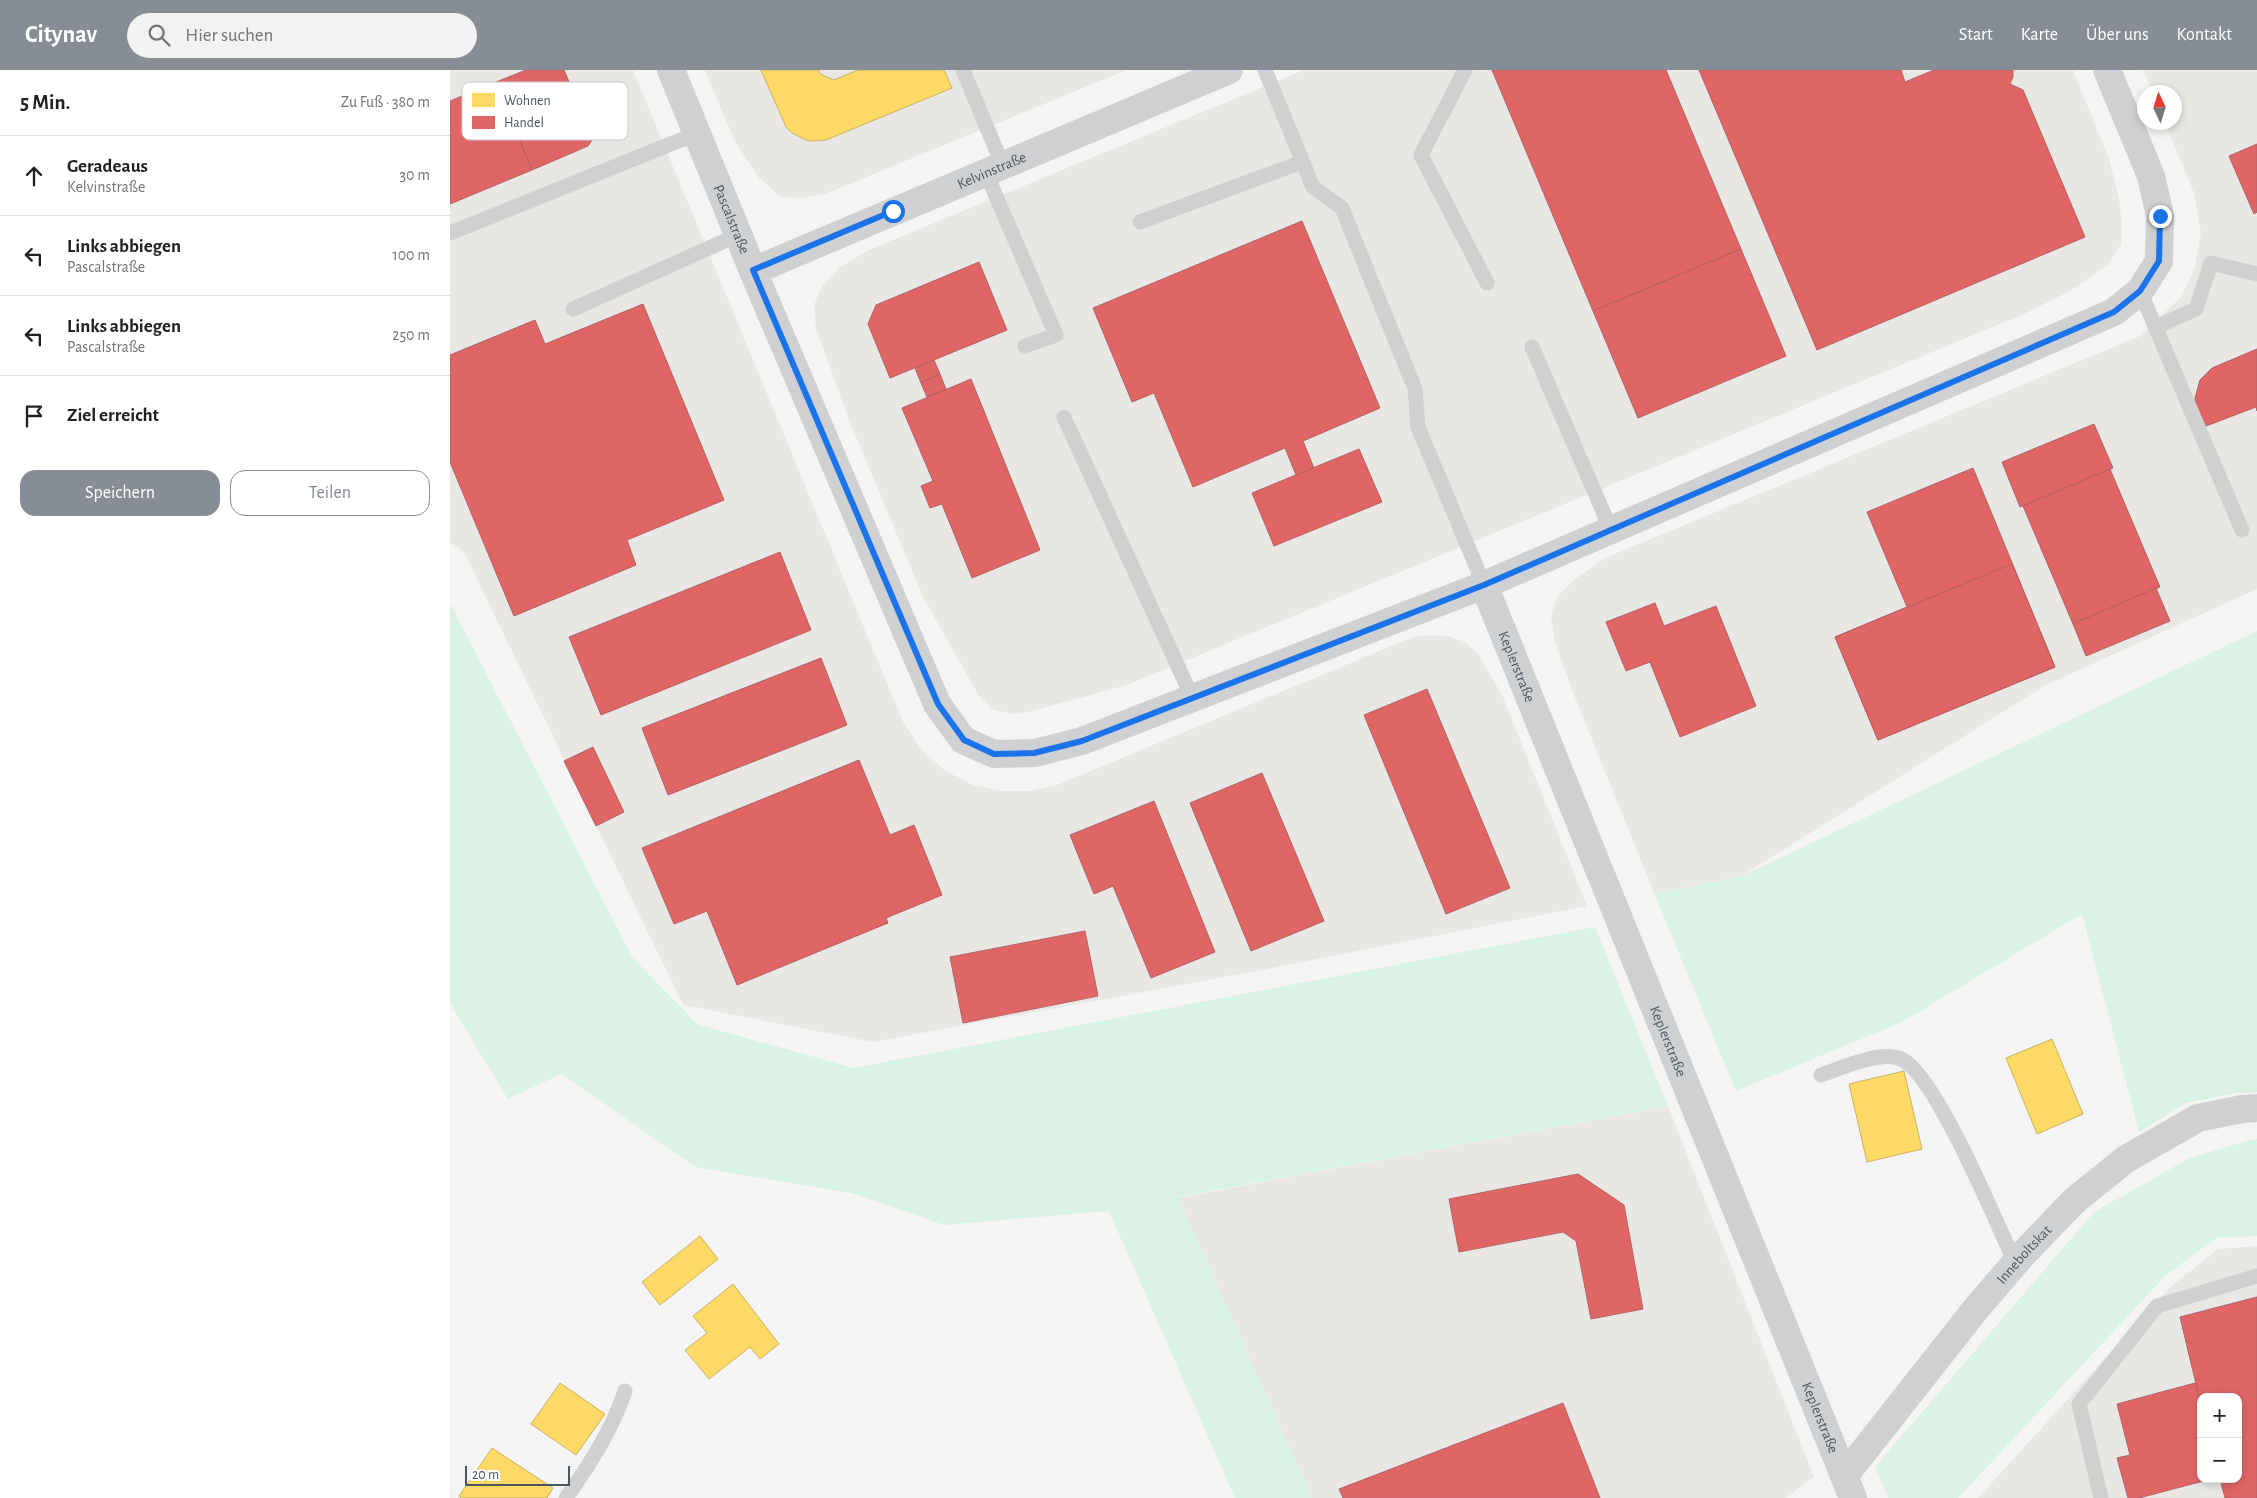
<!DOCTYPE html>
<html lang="de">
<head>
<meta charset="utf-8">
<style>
	:root { --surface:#fff; --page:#f2f2f2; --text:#202124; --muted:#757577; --line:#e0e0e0; --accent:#868d94 }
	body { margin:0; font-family:"Alegreya Sans",sans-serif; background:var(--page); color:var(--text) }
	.controls { position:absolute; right:15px; bottom:15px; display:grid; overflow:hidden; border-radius:10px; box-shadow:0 2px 8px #0003 }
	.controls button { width:45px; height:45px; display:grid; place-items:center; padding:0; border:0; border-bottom:1px solid var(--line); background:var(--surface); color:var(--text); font:25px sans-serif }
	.compass { position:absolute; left:1687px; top:15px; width:45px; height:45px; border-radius:50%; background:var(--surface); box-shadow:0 2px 8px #0003; rotate:356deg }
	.scale { position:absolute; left:15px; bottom:12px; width:105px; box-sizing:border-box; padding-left:5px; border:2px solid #4a5661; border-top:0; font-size:14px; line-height:18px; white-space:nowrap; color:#4a5661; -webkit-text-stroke:4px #fff; paint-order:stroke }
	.stop { position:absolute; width:15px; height:15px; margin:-11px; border:4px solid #1a73e8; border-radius:50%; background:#fff }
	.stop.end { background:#1a73e8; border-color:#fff; box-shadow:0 1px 5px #0008 }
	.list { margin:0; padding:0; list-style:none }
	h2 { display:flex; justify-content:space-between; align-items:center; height:65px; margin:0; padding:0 20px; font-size:21px }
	h2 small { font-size:16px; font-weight:400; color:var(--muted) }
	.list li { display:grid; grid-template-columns:32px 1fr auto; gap:15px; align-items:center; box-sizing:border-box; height:80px; padding:0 20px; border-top:1px solid var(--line) }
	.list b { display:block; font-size:19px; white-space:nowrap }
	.list p { margin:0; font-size:16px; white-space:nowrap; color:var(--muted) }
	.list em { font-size:16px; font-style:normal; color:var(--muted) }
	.actions { display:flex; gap:10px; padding:15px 20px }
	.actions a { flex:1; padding:11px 0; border:1px solid var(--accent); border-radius:15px; text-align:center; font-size:18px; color:var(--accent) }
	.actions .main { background:var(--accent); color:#fff }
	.icon { flex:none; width:28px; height:28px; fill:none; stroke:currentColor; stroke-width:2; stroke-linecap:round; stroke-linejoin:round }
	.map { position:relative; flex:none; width:1807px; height:1428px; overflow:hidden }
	header { display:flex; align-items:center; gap:30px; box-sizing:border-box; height:70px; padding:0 25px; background:var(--accent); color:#fff }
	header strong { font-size:24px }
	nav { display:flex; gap:28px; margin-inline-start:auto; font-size:18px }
	.search { width:350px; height:45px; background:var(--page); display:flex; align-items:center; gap:12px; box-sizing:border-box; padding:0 18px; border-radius:28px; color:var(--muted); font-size:19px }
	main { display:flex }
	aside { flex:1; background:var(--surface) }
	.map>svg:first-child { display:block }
</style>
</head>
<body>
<header>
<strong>Citynav</strong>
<div class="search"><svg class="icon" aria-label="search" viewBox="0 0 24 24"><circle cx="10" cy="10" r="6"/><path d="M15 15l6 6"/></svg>Hier suchen</div>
<nav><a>Start</a><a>Karte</a><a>Über uns</a><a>Kontakt</a></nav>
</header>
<main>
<aside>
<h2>5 Min.<small>Zu Fuß · 380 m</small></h2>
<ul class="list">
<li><svg class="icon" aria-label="ahead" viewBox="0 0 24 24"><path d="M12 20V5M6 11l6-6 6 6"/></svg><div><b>Geradeaus</b><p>Kelvinstraße</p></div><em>30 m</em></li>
<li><svg class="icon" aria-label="left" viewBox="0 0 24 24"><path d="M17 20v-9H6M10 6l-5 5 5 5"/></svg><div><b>Links abbiegen</b><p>Pascalstraße</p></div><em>100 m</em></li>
<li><svg class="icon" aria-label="left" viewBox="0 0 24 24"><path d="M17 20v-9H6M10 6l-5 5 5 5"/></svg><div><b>Links abbiegen</b><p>Pascalstraße</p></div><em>250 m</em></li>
<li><svg class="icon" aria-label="arrive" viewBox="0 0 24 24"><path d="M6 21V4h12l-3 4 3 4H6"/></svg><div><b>Ziel erreicht</b></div></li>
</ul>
<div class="actions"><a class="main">Speichern</a><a>Teilen</a></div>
</aside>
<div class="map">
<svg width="1807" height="1428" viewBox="0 0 1807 1428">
	<rect width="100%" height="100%" fill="#f4f4f4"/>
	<g fill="#e8e7e3" fill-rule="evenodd">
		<polygon points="0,0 183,0 453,652 470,678 494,700 523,715 552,721 579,721 607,715 963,567 980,565 998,566 1015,572 1029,585 1053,627 1137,836 796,903 423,972 233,935 14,482 0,472"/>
		<polygon points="255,0 677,0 375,124 353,128 331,127 309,108 285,72"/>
		<polygon points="854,0 1623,0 1659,89 1669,128 1672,158 1671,175 1658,195 1620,221 1574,244 677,615 574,643 561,644 542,639 529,626 473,527 397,345 366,258 364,235 372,216 390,197 421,179"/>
		<polygon points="1693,0 1807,0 1807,519 1596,615 1290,807 1204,823 1122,620 1105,572 1101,547 1107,527 1124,510 1155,488 1690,266 1732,226 1745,197 1751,163 1744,123 1715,53 1724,52 1724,22 1703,22"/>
		<polygon points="1218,1036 1364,1407 1336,1428 862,1428 727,1128"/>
		<path d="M1807,1176V1428H1528L1717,1220L1768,1179ZM1751,1327H1788V1409H1751Z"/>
	</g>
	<g fill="#d9f2e3">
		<polygon points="0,533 182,887 247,954 403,998 1145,857 1218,1036 728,1127 862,1428 785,1428 659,1141 494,1155 401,1123 246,1097 111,1004 58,1029 0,933"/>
		<polygon points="1807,561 1807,1022 1786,1023 1736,1033 1689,1062 1632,844 1452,952 1286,1021 1204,823 1290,807"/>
		<polygon points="1803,1069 1807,1069 1807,1166 1766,1168 1716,1205 1508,1428 1438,1428 1425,1397 1644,1142 1740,1088"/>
	</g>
	<g fill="#ffd966" stroke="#c9b264">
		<polygon points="311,0 368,0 370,4 384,10 408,0 494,0 502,18 376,70 358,71 342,63 336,57"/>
		<polygon points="1602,969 1633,1044 1587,1064 1556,988"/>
		<polygon points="1454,1001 1472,1079 1417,1092 1399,1014"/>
		<polygon points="250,1166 268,1189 210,1235 192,1212"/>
		<polygon points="283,1214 329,1274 310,1289 300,1277 259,1309 235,1280 257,1263 243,1246"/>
		<polygon points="110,1313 155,1344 126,1385 81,1354"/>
		<polygon points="42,1378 103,1418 97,1428 11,1428 9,1426"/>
	</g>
	<g fill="#e06666" stroke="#b36164">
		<polygon points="76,0 114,0 126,28 134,30 138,35 133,45 142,70 138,76 82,100 46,12"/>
		<polygon points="1042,0 1216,0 1291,179 1143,241"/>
		<polygon points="1249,0 1451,0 1455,12 1484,0 1563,0 1563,7 1560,14 1573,20 1635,167 1367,280"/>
		<polygon points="46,12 82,100 0,134 0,31"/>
		<polygon points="1807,74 1807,142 1804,144 1779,86"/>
		<polygon points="852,151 930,338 853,371 864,398 846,405 835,378 743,417 704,323 682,332 643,238"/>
		<polygon points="1291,179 1336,286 1188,348 1143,241"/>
		<polygon points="529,192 557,260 440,308 418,254 426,235"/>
		<polygon points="193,234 274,430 177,470 186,495 64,546 0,392 0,285 85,250 95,274"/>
		<polygon points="1807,279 1807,341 1806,337 1756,356 1747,340 1745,328 1750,310 1762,298"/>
		<polygon points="484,290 490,304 471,313 465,298"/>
		<polygon points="490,304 496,319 477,327 471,313"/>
		<polygon points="521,309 590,480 522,508 492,434 480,438 471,416 483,411 452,338"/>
		<polygon points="1644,354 1663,398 1570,437 1552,392"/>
		<polygon points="909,379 932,432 824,476 802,423"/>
		<polygon points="1523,398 1605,597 1428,670 1385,567 1457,537 1417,442"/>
		<polygon points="1660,399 1710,517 1623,554 1573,436"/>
		<polygon points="330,482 361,560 151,645 119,567"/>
		<polygon points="1562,494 1605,597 1428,670 1385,567"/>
		<polygon points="1706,518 1720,551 1636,586 1623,554"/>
		<polygon points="1205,533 1214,556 1266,536 1306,636 1230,667 1200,592 1176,601 1156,552"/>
		<polygon points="371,588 397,655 218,725 192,658"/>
		<polygon points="977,619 1060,818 996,844 914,645"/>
		<polygon points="143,677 174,742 146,756 114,691"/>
		<polygon points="409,690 440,765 464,755 492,825 436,848 438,853 287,915 257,841 224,854 192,778"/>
		<polygon points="812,703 874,851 801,881 740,733"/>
		<polygon points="704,731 765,882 701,908 663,816 644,824 620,765"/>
		<polygon points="635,861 648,926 513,953 500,887"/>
		<polygon points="1128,1104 1174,1135 1193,1239 1141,1249 1126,1171 1113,1162 1009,1182 999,1129"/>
		<polygon points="1807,1227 1807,1428 1775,1428 1770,1409 1788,1409 1788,1327 1751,1327 1751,1335 1730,1247"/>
		<polygon points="1745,1313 1751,1335 1751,1409 1761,1409 1689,1428 1678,1428 1667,1388 1680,1385 1667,1334"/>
		<polygon points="1113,1333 1150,1428 893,1428 889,1419"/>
	</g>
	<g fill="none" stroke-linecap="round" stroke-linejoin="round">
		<g stroke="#ced0d2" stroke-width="15">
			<polyline points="513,0 553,96"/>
			<polyline points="815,0 863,117 892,138 965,319 968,357 1034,515"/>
			<polyline points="1015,0 971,85 1037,213"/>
			<polyline points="536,103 606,265 575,276"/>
			<polyline points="690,152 852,92"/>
			<polyline points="0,163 248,63"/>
			<polyline points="1690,221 1792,460"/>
			<polyline points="123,239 288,165"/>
			<polyline points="1706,257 1746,239 1761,193 1807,204"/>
			<polyline points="1082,277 1161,460"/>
			<polyline points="614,347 742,627"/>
			<path d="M1371,1005C1391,998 1431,980 1451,989C1485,1003 1547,1154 1565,1193"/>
			<path d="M116,1428C140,1394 162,1360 175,1321"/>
			<polyline points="1651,1428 1629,1334 1707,1236 1807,1206"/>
		</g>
		<g stroke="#ced0d2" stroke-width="28">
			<path id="s1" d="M221,0L303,201L487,634L513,670L544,684L585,683L632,671L1034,515L1664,242L1690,221L1709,191L1710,146L1701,106L1657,0"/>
			<path id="s2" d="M303,201L779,0"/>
			<path id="s3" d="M1034,515L1403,1428"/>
			<path id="s4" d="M1395,1405L1525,1240L1573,1184L1624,1131L1676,1089L1748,1048L1792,1039L1807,1038"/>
		</g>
	</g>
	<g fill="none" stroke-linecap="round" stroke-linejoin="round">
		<polyline stroke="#1a73e8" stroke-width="6" points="443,141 303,200 488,634 514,670 544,684 584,683 632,671 1034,515 1664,242 1690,221 1709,191 1710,146"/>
	</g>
	<g text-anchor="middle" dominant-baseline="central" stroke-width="5" stroke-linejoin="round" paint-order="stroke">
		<g font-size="15" fill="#4a5661" stroke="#fff">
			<text stroke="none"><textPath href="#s2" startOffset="259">Kelvinstraße</textPath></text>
			<text stroke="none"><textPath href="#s1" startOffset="161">Pascalstraße</textPath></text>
			<text stroke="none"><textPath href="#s3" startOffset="88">Keplerstraße</textPath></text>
			<text stroke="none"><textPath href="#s3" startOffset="492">Keplerstraße</textPath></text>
			<text stroke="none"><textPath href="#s4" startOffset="284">Inneboltskat</textPath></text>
			<text stroke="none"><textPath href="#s3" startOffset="898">Keplerstraße</textPath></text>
		</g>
	</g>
	<rect x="12" y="12" width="166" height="58" rx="8" fill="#fff" stroke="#c9ccd0" stroke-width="1"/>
	<rect x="22" y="23" width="23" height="14" fill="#ffd966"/>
	<rect x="22" y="46" width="23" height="13" fill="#e06666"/>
	<g font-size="14" fill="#4a5661">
		<text x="54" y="35">Wohnen</text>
		<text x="54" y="57">Handel</text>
	</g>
</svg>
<div class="controls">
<button>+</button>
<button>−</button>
</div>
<svg class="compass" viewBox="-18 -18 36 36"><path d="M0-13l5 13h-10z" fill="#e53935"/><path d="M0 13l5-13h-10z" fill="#757577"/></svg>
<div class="scale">20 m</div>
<div class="stop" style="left:443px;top:141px"></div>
<div class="stop end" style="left:1710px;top:146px"></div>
</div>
</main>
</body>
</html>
